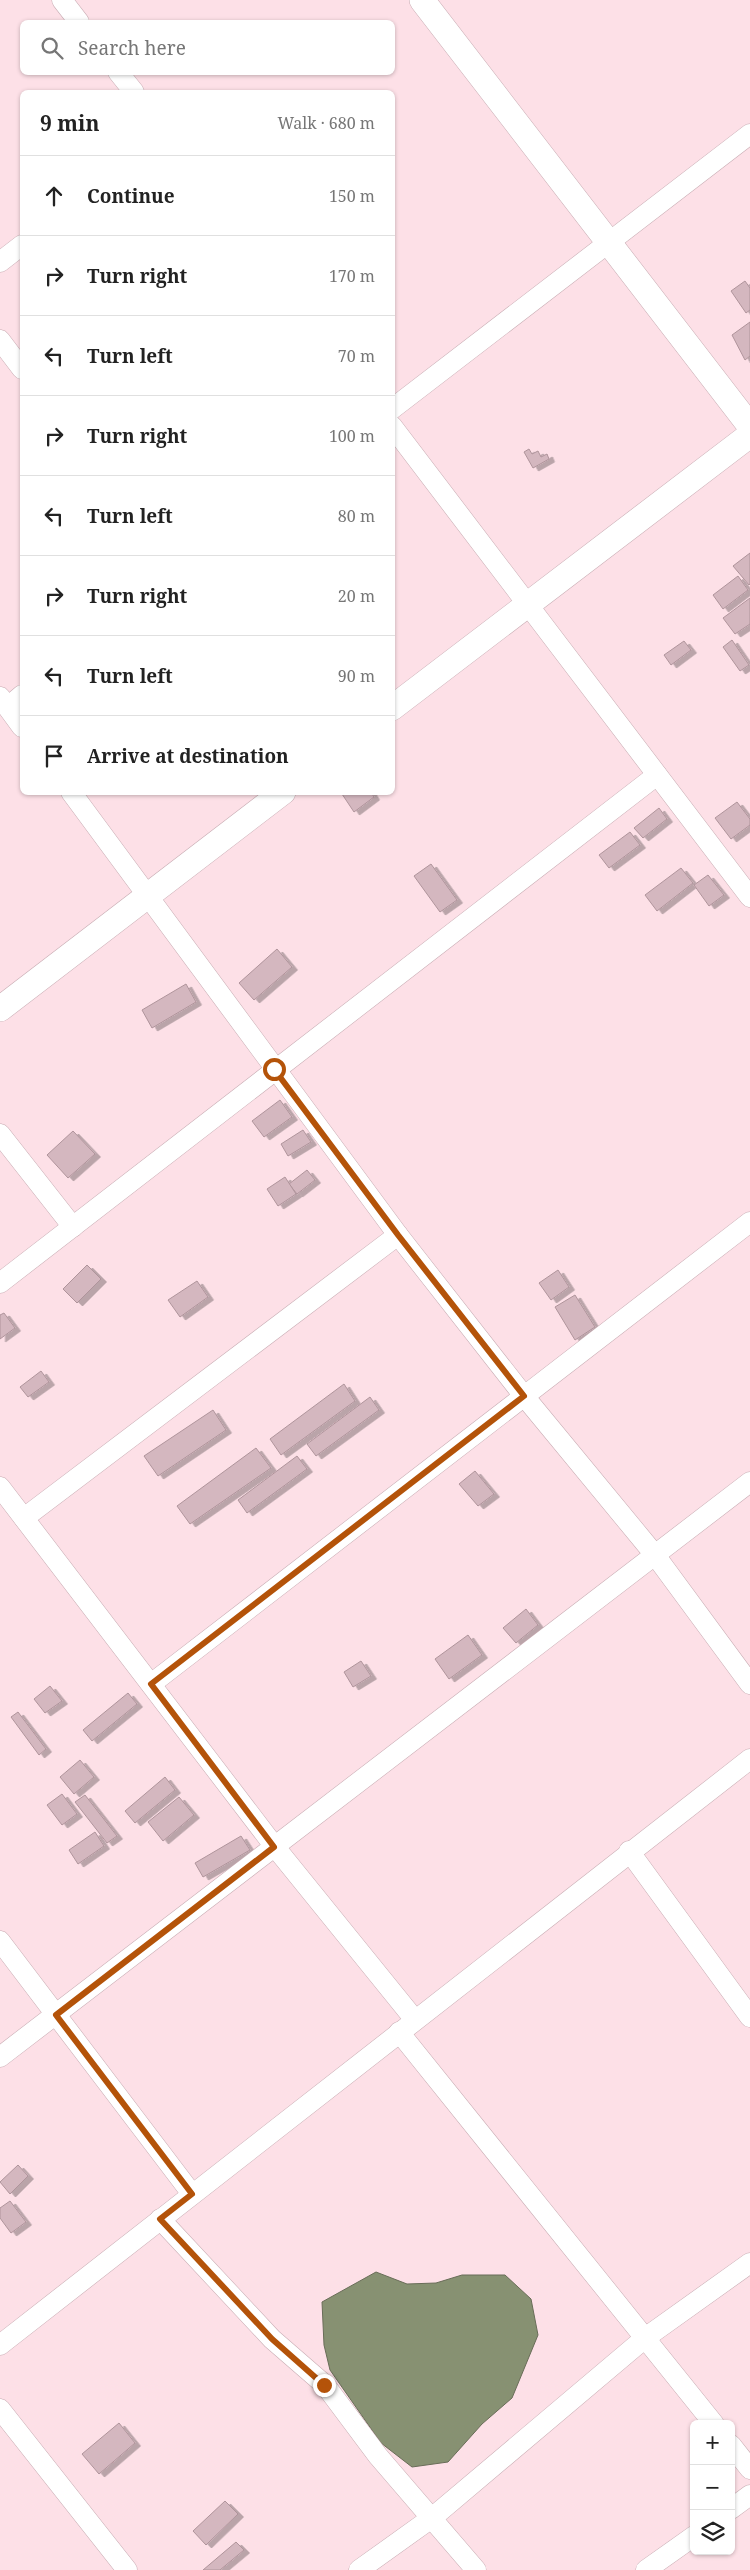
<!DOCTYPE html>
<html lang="en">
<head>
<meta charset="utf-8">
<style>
	:root { --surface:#fff; --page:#f6f6f6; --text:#222; --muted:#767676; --line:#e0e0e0 }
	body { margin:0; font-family:"Noto Serif",serif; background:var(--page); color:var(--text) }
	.controls { position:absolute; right:15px; bottom:15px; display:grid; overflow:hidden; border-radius:8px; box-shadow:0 1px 4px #0004 }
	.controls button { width:45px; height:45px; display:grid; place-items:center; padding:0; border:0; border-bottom:1px solid var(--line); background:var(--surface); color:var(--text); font:25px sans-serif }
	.stop { position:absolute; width:15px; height:15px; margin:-11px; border:4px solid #b45309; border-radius:50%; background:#fff }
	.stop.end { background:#b45309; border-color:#fff; box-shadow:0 1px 5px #0008 }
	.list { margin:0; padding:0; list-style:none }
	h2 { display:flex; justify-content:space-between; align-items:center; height:65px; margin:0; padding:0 20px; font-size:21px }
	h2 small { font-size:16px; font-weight:400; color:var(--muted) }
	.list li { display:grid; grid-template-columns:32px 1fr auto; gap:15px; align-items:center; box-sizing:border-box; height:80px; padding:0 20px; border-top:1px solid var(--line) }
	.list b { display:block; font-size:19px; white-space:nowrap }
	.list em { font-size:16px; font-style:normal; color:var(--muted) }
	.icon { flex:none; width:28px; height:28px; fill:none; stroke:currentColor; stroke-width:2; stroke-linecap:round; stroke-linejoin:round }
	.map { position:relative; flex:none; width:750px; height:2570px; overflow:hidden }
	.search { position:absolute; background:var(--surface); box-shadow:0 1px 4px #0004; left:20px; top:20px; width:375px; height:55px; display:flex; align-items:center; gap:12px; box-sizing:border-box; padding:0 18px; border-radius:8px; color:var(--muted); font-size:19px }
	.panel { position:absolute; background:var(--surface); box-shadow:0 1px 4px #0004; left:20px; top:90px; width:375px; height:705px; border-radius:8px }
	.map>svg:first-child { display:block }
</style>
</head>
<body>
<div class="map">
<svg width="750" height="2570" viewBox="0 0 750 2570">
	<defs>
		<filter id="shadow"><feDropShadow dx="5.5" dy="3" stdDeviation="0" flood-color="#0004"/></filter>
	</defs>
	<rect width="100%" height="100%" fill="#fde0e7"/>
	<polygon fill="#879172" stroke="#696d58" points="376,2272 407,2284 436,2283 462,2275 505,2275 531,2299 538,2335 512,2398 482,2424 448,2462 412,2467 381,2443 330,2370 324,2345 322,2302"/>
	<g fill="#d4b7bf" stroke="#af949b" filter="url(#shadow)">
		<polygon points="745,281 750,288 750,310 746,313 731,291"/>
		<polygon points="750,322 750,356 745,360 732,335"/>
		<polygon points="529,449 532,454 538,451 541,457 547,454 549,459 533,468 524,452"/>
		<polygon points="750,553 750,584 749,585 733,566"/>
		<polygon points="738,576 748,590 723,609 713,595"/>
		<polygon points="750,598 750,624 735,634 723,618"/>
		<polygon points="732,640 749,665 740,671 723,647"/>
		<polygon points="684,641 691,650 671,665 664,655"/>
		<polygon points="344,792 371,792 374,797 354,812 342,794"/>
		<polygon points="737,802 750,819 750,825 731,839 715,818"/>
		<polygon points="659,808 667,819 643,838 634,828"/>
		<polygon points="630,832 640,845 609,868 599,855"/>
		<polygon points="431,864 457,900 440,912 414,876"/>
		<polygon points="681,868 693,883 657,911 645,895"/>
		<polygon points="708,875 724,895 709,906 694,885"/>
		<polygon points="277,949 292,967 254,1000 239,983"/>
		<polygon points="186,984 196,1002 152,1028 142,1010"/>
		<polygon points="280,1100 292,1117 264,1137 252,1121"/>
		<polygon points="303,1130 311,1142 288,1156 281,1144"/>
		<polygon points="73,1131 95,1154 68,1178 47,1155"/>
		<polygon points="307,1170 315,1180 297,1194 289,1184"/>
		<polygon points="285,1177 296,1194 278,1206 267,1189"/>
		<polygon points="87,1265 101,1279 77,1303 63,1289"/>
		<polygon points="558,1270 569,1287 551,1300 539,1283"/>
		<polygon points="197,1281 208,1297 180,1317 168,1300"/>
		<polygon points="575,1295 595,1327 575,1340 555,1307"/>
		<polygon points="4,1313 15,1328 0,1339 0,1315"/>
		<polygon points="41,1371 49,1382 28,1397 20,1387"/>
		<polygon points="344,1384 355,1401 281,1455 270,1439"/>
		<polygon points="370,1397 379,1410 316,1456 307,1444"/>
		<polygon points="213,1410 226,1430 158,1476 144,1456"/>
		<polygon points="256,1448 271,1468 190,1524 177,1506"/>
		<polygon points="297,1456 307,1469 247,1513 238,1500"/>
		<polygon points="475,1471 494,1494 478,1506 459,1484"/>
		<polygon points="526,1609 538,1625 516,1643 503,1628"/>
		<polygon points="468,1635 482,1655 449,1679 435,1659"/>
		<polygon points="361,1661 371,1676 353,1687 344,1672"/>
		<polygon points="50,1686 62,1701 45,1713 34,1699"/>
		<polygon points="128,1693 137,1704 92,1741 83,1730"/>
		<polygon points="18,1712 46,1749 39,1755 11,1717"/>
		<polygon points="80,1760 94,1777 74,1794 60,1777"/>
		<polygon points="165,1777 175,1790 135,1823 125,1811"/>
		<polygon points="62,1794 77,1814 62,1825 47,1805"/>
		<polygon points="85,1795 117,1836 107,1843 75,1802"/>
		<polygon points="179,1797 194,1815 163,1841 148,1822"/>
		<polygon points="95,1832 104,1846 78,1864 69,1850"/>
		<polygon points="241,1836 250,1850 203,1877 195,1863"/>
		<polygon points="18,2165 28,2176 10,2194 0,2182"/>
		<polygon points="10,2201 26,2222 11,2233 0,2218 0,2208"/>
		<polygon points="119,2423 135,2443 99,2474 82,2454"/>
		<polygon points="225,2501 238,2514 206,2545 193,2531"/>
		<polygon points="236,2542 244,2550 220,2570 203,2570"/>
	</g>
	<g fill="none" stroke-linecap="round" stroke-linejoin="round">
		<defs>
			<g id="minor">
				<polyline points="62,0 79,22"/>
				<polyline points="118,72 134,92"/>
				<polyline points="0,262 22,245"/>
				<polyline points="0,340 22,369"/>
				<polyline points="392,409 750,134"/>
				<polyline points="392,426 750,897"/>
				<polyline points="0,697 22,727"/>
				<polyline points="8,707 22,695"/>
				<polyline points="71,792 398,1235 524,1396 655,1555 750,1684"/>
				<polyline points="0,1134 73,1227"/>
				<polyline points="0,1283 657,775"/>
				<polyline points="0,1487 275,1847 415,2020"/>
				<polyline points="24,1518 398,1235"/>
				<polyline points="151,1684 750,1222"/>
				<polyline points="629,1851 750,2017"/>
				<polyline points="0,1941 192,2194"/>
				<polyline points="399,2032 714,2424"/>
				<polyline points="0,2057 750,1482"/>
				<polyline points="160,2219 272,2339 325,2385 378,2456 476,2570"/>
				<polyline points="0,2345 750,1759"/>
				<polyline points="0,2409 127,2570"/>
				<polyline points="731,2445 750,2469"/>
				<polyline points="731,2509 750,2495"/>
				<polyline points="359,2570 433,2517 645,2338 750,2263"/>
				<polyline points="646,2570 694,2536"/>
			</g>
			<g id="tertiary">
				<polyline points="422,0 750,426"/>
				<polyline points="392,708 750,435"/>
				<polyline points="0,1009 283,792"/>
			</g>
		</defs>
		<use href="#minor" stroke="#c8acb3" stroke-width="21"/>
		<use href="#tertiary" stroke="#c8acb3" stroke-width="26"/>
		<use href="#minor" stroke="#fff" stroke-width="20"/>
		<use href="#tertiary" stroke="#fff" stroke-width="25"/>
	</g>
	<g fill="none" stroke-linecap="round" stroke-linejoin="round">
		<polyline stroke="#b45309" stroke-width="6" points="274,1069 398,1235 524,1396 151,1684 274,1847 56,2015 192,2194 160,2219 272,2339 324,2385"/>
	</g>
</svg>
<div class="controls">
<button>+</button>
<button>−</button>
<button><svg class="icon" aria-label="layers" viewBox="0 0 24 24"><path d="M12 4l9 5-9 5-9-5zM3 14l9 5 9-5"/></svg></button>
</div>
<div class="stop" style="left:274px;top:1069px"></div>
<div class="stop end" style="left:324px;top:2385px"></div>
<div class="search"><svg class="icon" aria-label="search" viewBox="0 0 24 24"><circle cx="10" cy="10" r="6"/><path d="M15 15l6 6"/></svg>Search here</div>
<section class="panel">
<h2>9 min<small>Walk · 680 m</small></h2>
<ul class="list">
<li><svg class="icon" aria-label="ahead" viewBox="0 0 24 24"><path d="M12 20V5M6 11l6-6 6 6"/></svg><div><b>Continue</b></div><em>150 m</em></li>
<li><svg class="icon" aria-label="right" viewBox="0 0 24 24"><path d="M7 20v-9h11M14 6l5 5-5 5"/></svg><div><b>Turn right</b></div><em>170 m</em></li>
<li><svg class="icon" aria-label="left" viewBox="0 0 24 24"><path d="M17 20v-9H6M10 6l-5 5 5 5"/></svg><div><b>Turn left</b></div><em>70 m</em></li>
<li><svg class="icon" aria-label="right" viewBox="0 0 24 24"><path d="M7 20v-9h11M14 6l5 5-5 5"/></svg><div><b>Turn right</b></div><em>100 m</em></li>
<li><svg class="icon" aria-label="left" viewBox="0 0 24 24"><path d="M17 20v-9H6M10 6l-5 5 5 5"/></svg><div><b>Turn left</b></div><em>80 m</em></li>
<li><svg class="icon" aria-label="right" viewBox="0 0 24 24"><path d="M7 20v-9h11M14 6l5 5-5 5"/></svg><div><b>Turn right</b></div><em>20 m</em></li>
<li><svg class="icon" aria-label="left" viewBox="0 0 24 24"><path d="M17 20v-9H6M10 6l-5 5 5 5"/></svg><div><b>Turn left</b></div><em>90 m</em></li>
<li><svg class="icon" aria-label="arrive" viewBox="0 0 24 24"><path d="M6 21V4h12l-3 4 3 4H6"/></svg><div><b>Arrive at destination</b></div></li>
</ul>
</section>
</div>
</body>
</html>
